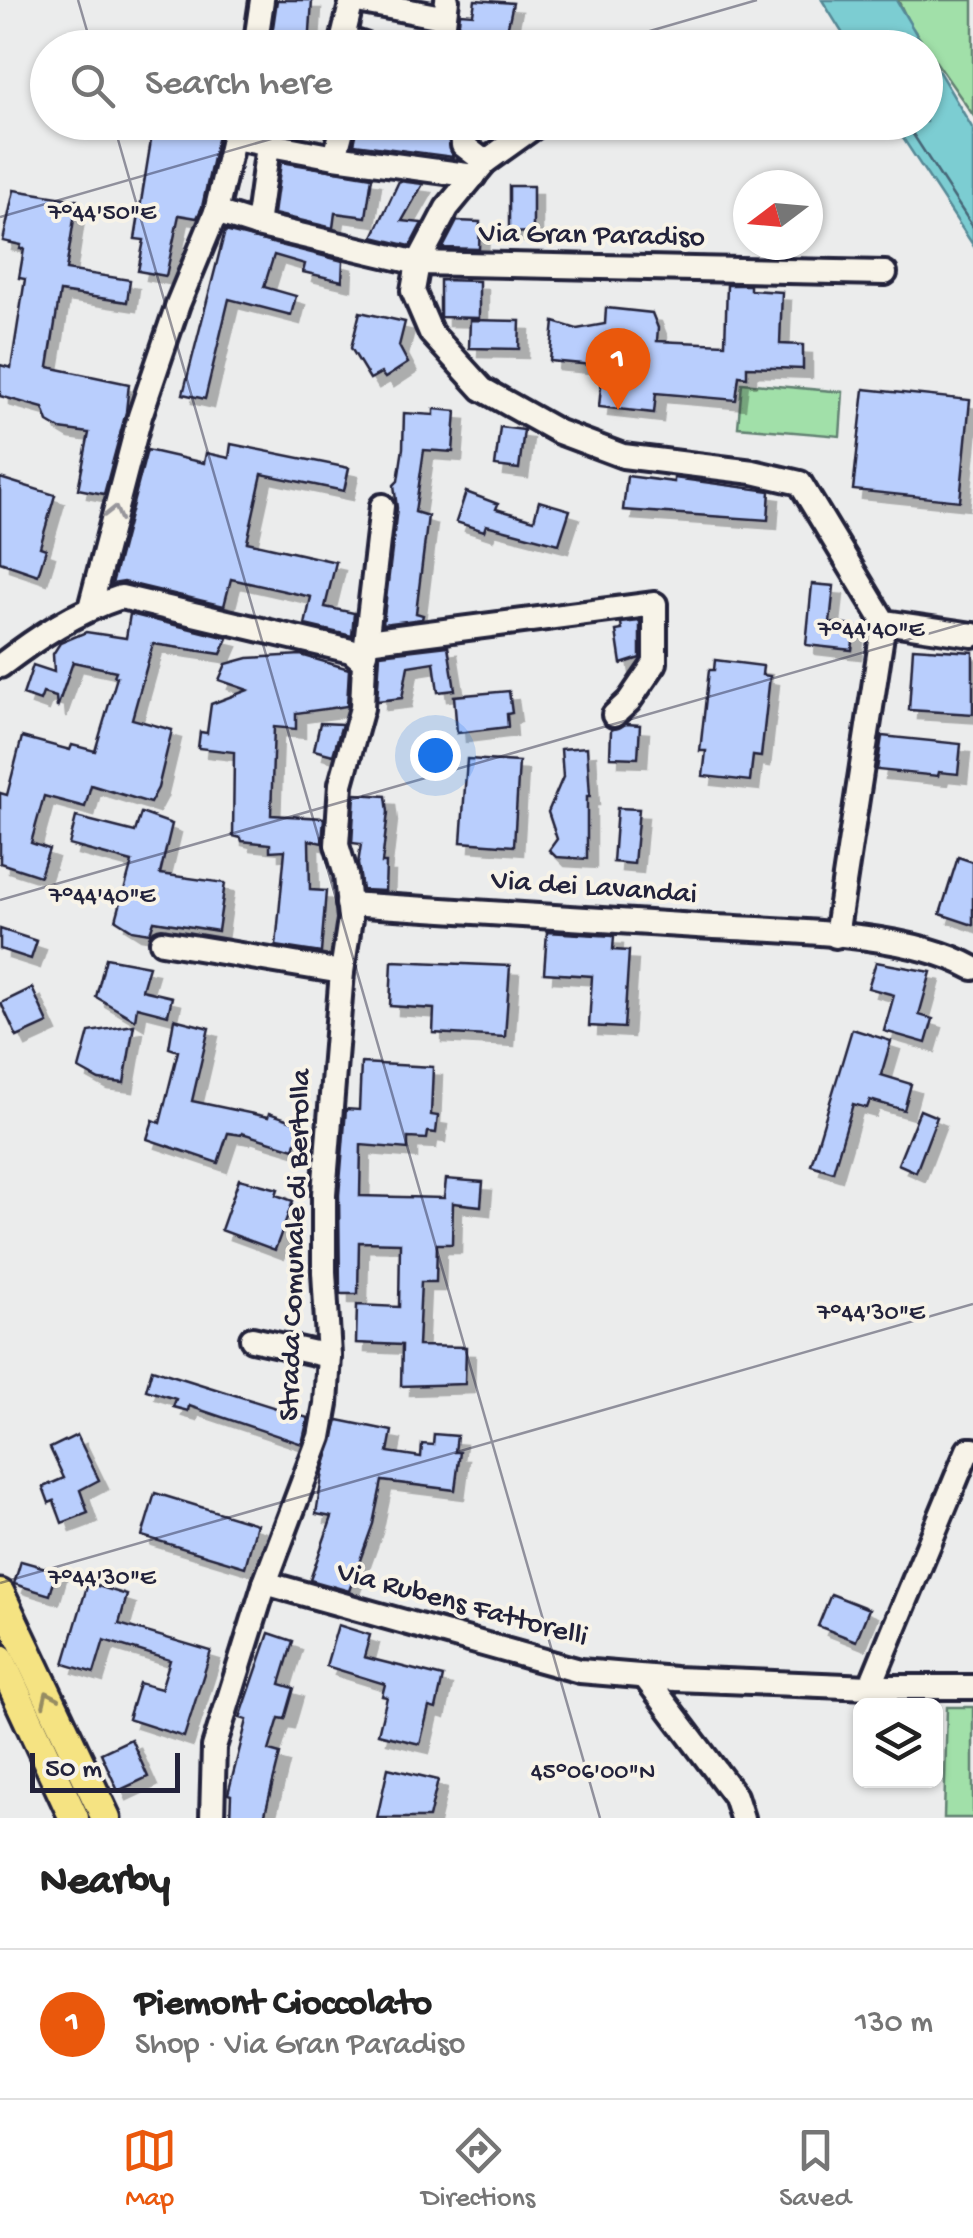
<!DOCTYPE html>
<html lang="en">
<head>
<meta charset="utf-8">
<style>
	:root { --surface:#fff; --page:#f6f6f6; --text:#222; --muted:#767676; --line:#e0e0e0; --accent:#ea580c }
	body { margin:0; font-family:"Gochi Hand",sans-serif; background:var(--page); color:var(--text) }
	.controls { position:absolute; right:30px; bottom:30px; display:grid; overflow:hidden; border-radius:15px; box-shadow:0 2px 8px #0004 }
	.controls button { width:90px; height:90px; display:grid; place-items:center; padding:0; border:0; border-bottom:2px solid var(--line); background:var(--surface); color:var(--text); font:50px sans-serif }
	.compass { position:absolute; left:733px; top:170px; width:90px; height:90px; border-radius:50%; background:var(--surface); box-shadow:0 2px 8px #0004; rotate:254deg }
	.scale { position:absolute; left:30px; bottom:25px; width:150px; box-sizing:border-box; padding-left:10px; border:5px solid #22223b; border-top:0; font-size:28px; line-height:35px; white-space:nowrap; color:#22223b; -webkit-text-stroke:8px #f7f3e8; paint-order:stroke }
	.you { position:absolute; left:435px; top:755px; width:35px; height:35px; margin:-25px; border:8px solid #fff; border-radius:50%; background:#1a73e8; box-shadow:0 0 0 15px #1a73e833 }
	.badge { display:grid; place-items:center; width:65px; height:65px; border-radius:50%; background:var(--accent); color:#fff; font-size:32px; font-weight:700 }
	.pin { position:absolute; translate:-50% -82px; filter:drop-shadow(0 2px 5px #0008) }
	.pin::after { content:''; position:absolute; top:52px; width:35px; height:30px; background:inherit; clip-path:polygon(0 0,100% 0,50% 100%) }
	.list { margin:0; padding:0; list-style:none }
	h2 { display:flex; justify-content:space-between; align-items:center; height:130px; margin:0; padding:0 40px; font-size:42px }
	h2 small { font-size:32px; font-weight:400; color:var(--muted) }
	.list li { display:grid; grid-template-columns:65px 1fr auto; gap:30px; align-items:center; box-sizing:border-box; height:150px; padding:0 40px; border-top:2px solid var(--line) }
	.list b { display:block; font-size:38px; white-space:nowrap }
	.list p { margin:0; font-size:32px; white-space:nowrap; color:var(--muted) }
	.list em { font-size:32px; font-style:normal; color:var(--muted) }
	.icon { flex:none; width:55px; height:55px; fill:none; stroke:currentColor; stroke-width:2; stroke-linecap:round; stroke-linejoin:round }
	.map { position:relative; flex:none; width:973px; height:1818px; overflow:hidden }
	.search { position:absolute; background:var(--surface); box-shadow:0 2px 8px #0004; left:30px; right:30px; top:30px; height:110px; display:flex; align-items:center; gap:25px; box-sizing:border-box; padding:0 35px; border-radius:55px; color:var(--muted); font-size:38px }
	.sheet { height:280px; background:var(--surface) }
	nav { display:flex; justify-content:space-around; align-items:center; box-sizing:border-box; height:140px; border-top:2px solid var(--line); background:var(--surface); font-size:28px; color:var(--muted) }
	nav a { display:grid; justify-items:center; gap:5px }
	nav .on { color:var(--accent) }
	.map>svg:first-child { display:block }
</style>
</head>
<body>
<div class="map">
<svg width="973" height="1818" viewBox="0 0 973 1818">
	<defs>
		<filter id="shadow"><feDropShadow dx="9" dy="9" stdDeviation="0" flood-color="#0004"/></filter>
	</defs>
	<rect width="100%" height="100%" fill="#ebecec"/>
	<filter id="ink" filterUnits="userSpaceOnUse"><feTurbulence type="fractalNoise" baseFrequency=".01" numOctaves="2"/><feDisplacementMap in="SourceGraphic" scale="20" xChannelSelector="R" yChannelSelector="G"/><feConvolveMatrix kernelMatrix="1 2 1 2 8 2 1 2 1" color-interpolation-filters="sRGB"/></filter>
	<g filter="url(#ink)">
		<g fill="#a1e0a9" stroke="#628172" stroke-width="2.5">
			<polygon points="898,0 973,0 973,115 909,23"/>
			<polygon points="742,383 843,392 840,436 738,427"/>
			<polygon points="947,1707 973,1707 973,1818 944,1818"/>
		</g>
		<g fill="#7bcdd2" stroke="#578996" stroke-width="2.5">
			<polygon points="822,0 896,0 924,47 851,47"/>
			<polygon points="926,50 973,129 973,245 893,123 926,122"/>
		</g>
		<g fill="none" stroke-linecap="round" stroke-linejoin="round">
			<polyline stroke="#466677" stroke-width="2.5" points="905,122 973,227"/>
		</g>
		<g fill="#b9cefd" stroke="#22223b" stroke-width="2.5" filter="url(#shadow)">
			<polygon points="277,0 312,0 309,48 270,48"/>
			<polygon points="475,0 513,3 506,35 473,35 472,48 456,48 460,13 473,14"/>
			<polygon points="154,122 221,122 202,207 197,218 179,215 166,276 138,271 144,240 135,239"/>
			<polygon points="359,122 422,122 445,127 453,157 354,144"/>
			<polygon points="281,162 372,177 366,217 335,213 333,228 274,214"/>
			<polygon points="399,181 423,184 402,221 422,223 410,246 373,237"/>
			<polygon points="509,186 533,186 533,232 509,233"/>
			<polygon points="14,190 77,200 66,270 130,280 127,302 60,292 48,367 129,384 126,412 104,494 78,489 89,433 60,429 48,422 43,408 0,396 0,365 11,368 25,279 19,278 24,249 20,249 21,245 3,241"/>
			<polygon points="457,221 480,222 479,249 443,248"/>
			<polygon points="225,231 343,261 342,281 303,272 305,264 274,255 264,287 296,296 291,315 229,299 205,399 183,394"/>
			<polygon points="440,280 479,281 479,318 440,317"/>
			<polygon points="727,285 750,285 750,290 782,292 780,344 803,345 803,369 747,367 747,377 739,376 736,400 656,393 654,413 599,407 603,366 550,361 554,322 577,329 605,324 606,308 652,313 658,328 657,341 725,344"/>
			<polygon points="360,312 405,322 399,346 408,363 385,378 381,373 370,379 351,348"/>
			<polygon points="470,320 520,321 519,349 469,348"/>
			<polygon points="864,389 970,400 960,501 853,490"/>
			<polygon points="434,409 456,411 453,452 424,450 415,512 428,516 416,613 423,615 422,619 383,624 397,508 394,485 398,481 403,448 404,413 434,415"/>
			<polygon points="500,427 524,430 519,469 495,466"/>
			<polygon points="231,444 349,468 344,491 262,474 247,542 336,562 325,607 354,613 352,636 305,625 311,597 231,579 224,606 124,582 112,584 147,450 204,463 206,453 229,458"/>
			<polygon points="627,476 674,482 674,478 770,491 768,520 623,510"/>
			<polygon points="0,478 55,495 40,547 46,549 38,575 0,562"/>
			<polygon points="466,492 498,504 496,509 534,520 539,501 570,510 559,544 490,526 486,525 484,531 456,522"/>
			<polygon points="812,584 834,586 830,623 855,626 852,650 806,645"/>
			<polygon points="130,614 228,638 221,654 153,644 132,719 172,730 158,788 150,803 91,785 85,807 44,796 31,843 49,849 40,876 0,863 0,793 7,795 22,737 70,750 72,745 95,751 117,677 114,676 116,671 73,662 57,708 56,697 43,693 40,701 23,695 33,665 54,672 53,654 60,643 86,632 126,638"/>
			<polygon points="640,621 640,658 621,664 616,631 622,630 621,623"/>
			<polygon points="448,646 455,690 438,692 434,662 408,666 402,698 377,701 380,654"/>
			<polygon points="913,648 973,652 973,714 909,710"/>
			<polygon points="301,655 349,669 347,706 296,713 296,729 274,727 271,815 324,818 322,843 309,840 310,890 326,891 321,953 276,946 285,850 270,851 270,844 242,841 241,838 233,836 234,752 198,748 200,732 207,733 211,704 248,690 219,680 226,664 248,658"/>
			<polygon points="715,660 763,666 762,675 770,676 761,757 753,756 750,781 703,776 706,751 700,751 709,670 714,670"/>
			<polygon points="509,691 512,713 507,714 508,727 457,733 454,696"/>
			<polygon points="320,723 342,724 333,755 314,750"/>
			<polygon points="626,724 640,725 638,758 610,757 611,730"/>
			<polygon points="882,736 961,744 958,774 939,772 938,776 877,770"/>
			<polygon points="587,747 590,796 587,796 587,859 556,857 549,850 557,839 548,812 563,777 561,749"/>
			<polygon points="467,759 519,762 514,846 461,842"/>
			<polygon points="355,794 386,796 388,812 382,863 386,863 385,891 362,890 358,864 361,844 352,843"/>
			<polygon points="617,808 639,809 634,864 613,862"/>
			<polygon points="141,813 172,824 160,874 225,883 218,931 154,921 150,933 132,930 116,920 132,862 69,845 76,817 135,832"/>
			<polygon points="958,857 973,862 973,925 940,914"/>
			<polygon points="0,929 37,941 31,959 0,949"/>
			<polygon points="547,932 614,936 613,950 629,951 624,1028 589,1026 592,976 544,973"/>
			<polygon points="106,958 149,966 142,990 172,997 168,1015 137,1007 135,1020 96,997"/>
			<polygon points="392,961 510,966 505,1037 433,1033 434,1009 390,1006"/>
			<polygon points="876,962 931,972 919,1015 933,1019 926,1043 884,1031 894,995 868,988"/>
			<polygon points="32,988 48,1023 17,1037 1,1003"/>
			<polygon points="174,1019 209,1028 192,1101 268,1117 269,1113 302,1124 294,1149 242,1133 241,1135 228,1133 218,1163 147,1139 153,1120 160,1123 178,1051 169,1048"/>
			<polygon points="134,1025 124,1083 99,1080 79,1069 89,1032"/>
			<polygon points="852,1029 891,1041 881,1075 911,1084 904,1110 870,1100 867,1108 853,1104 833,1172 811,1165"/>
			<polygon points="361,1063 433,1067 431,1115 438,1116 436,1133 428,1132 427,1139 408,1138 408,1149 361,1145 360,1196 444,1198 446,1179 483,1182 481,1206 453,1203 452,1244 437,1244 436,1282 421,1282 418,1346 466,1347 465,1384 401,1386 402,1345 356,1343 357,1305 399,1307 400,1243 359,1242 358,1294 340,1294 339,1195 346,1109 359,1110"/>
			<polygon points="920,1110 937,1117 916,1172 898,1164"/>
			<polygon points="239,1179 278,1189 276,1195 293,1201 275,1250 221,1230"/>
			<polygon points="152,1369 308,1418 302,1444 189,1406 188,1411 173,1407 176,1399 146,1390"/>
			<polygon points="338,1420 392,1431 388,1452 421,1457 422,1444 433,1445 434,1434 457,1436 455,1452 460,1452 455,1490 382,1481 373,1524 349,1591 310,1580 332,1517 316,1514 323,1472"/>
			<polygon points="77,1435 99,1480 80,1490 88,1513 62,1523 54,1501 49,1503 43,1487 64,1478 50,1448"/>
			<polygon points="155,1493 257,1524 245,1567 142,1536"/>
			<polygon points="21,1561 57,1571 50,1595 14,1584"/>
			<polygon points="88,1583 127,1595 119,1624 211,1651 184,1737 128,1719 139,1683 161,1689 170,1660 104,1640 94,1673 64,1664"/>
			<polygon points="831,1594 869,1609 856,1641 818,1626"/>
			<polygon points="338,1625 370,1635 364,1657 443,1677 436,1709 429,1707 420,1744 378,1734 387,1697 382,1696 385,1684 326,1666"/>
			<polygon points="269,1633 293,1641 280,1684 294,1688 285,1719 279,1718 269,1751 280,1754 264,1818 230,1818 231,1795 228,1794 247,1720 240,1718"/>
			<polygon points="131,1739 148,1777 118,1791 101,1753"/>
			<polygon points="388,1768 438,1780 429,1818 377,1818"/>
		</g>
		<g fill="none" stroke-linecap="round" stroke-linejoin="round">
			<defs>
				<g id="minor">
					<polyline points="255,48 262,0"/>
					<polyline points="373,48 343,38 352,0 442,17"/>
					<polyline points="441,48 447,0"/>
					<polyline points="459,122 462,123 463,145 485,162"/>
					<polyline points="541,122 485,162 447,208 418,263 413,291 431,333 482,389 559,432 623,456 753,472 800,483 884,622 973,635"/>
					<polyline points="234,138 335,157 474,176"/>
					<polyline points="335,157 344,122"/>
					<polyline points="216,212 257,225 418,263 885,273"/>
					<polyline points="257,225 268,146"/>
					<polyline points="90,608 140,416 178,304 216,212 237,122"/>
					<polyline points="367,641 655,604 655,663 629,701 614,715"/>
					<polyline points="365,653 382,506"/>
					<path d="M0,666C38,637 75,612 121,597L351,651L364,662L362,708L341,784L337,845L346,875L350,919L342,972L324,1194V1272L329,1356L326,1404L320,1437L265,1583L214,1747L212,1818"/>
					<path d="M348,904C464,911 581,919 697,926C775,931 906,930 973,968"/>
					<polyline points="836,936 884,622"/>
					<polyline points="162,942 342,972"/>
					<polyline points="252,1339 329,1356"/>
					<polyline points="265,1583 580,1671 675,1679 870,1687 973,1687"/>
					<polyline points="645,1677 735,1796 742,1818"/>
					<polyline points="870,1687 968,1450 973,1450"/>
				</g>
				<g id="major">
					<polyline points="0,1594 106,1818"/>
					<polyline points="0,1659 74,1818"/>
				</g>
			</defs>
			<use href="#minor" stroke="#22223b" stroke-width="30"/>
			<use href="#major" stroke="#22223b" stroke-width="35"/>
			<use href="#minor" stroke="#f7f3e8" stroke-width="22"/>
			<use href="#major" stroke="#f5e382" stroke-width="28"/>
		</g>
		<defs><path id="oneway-chevron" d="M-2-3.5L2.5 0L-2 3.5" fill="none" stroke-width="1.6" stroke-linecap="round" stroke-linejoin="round" transform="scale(2.5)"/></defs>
		<use stroke="#97959a" href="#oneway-chevron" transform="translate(114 513) rotate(-76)"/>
		<use stroke="#968c62" href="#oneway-chevron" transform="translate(49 1698) rotate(-115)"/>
	</g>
	<path fill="none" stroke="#22223b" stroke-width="2.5" stroke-opacity="0.45" d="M78,0L92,48M591,48L757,0M113,122L600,1818M0,217L330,122M0,900L973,621M0,1583L973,1304"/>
	<g text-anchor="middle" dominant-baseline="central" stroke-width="8" stroke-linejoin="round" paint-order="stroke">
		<g font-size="30" fill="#22223b" stroke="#f7f3e8">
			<text transform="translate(592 237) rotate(1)">Via Gran Paradiso</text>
			<text transform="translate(594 889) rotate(4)">Via dei Lavandai</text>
			<text transform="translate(297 1245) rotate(-88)">Strada Comunale di Bertolla</text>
			<text transform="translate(462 1606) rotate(15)">Via Rubens Fattorelli</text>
		</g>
	</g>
	<g font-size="25" text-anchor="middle" fill="#22223b" stroke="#f7f3e8" stroke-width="8" stroke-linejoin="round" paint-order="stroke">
		<text x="102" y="219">7°44'50"E</text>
		<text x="871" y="636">7°44'40"E</text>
		<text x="102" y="902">7°44'40"E</text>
		<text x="871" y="1319">7°44'30"E</text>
		<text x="102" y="1584">7°44'30"E</text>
		<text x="593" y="1778">45°06'00"N</text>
	</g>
</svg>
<div class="controls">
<button><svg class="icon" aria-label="layers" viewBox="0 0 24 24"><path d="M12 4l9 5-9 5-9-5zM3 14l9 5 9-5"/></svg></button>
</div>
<svg class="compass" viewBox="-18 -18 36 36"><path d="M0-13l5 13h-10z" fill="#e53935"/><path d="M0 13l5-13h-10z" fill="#767676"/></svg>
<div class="scale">50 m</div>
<div class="you"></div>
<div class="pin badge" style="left:618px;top:410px">1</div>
<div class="search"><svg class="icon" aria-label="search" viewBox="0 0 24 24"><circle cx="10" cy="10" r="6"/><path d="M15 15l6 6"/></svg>Search here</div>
</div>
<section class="sheet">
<h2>Nearby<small></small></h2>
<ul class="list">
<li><span class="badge">1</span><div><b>Piemont Cioccolato</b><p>Shop · Via Gran Paradiso</p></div><em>130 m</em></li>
</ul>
</section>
<nav>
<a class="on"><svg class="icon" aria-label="map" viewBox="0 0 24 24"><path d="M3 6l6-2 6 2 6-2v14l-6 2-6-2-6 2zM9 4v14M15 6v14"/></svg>Map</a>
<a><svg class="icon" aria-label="directions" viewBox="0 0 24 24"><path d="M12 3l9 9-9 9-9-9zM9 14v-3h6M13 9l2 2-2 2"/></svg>Directions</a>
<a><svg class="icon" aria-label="saved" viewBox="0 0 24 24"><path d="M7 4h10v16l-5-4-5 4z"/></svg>Saved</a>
</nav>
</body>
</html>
